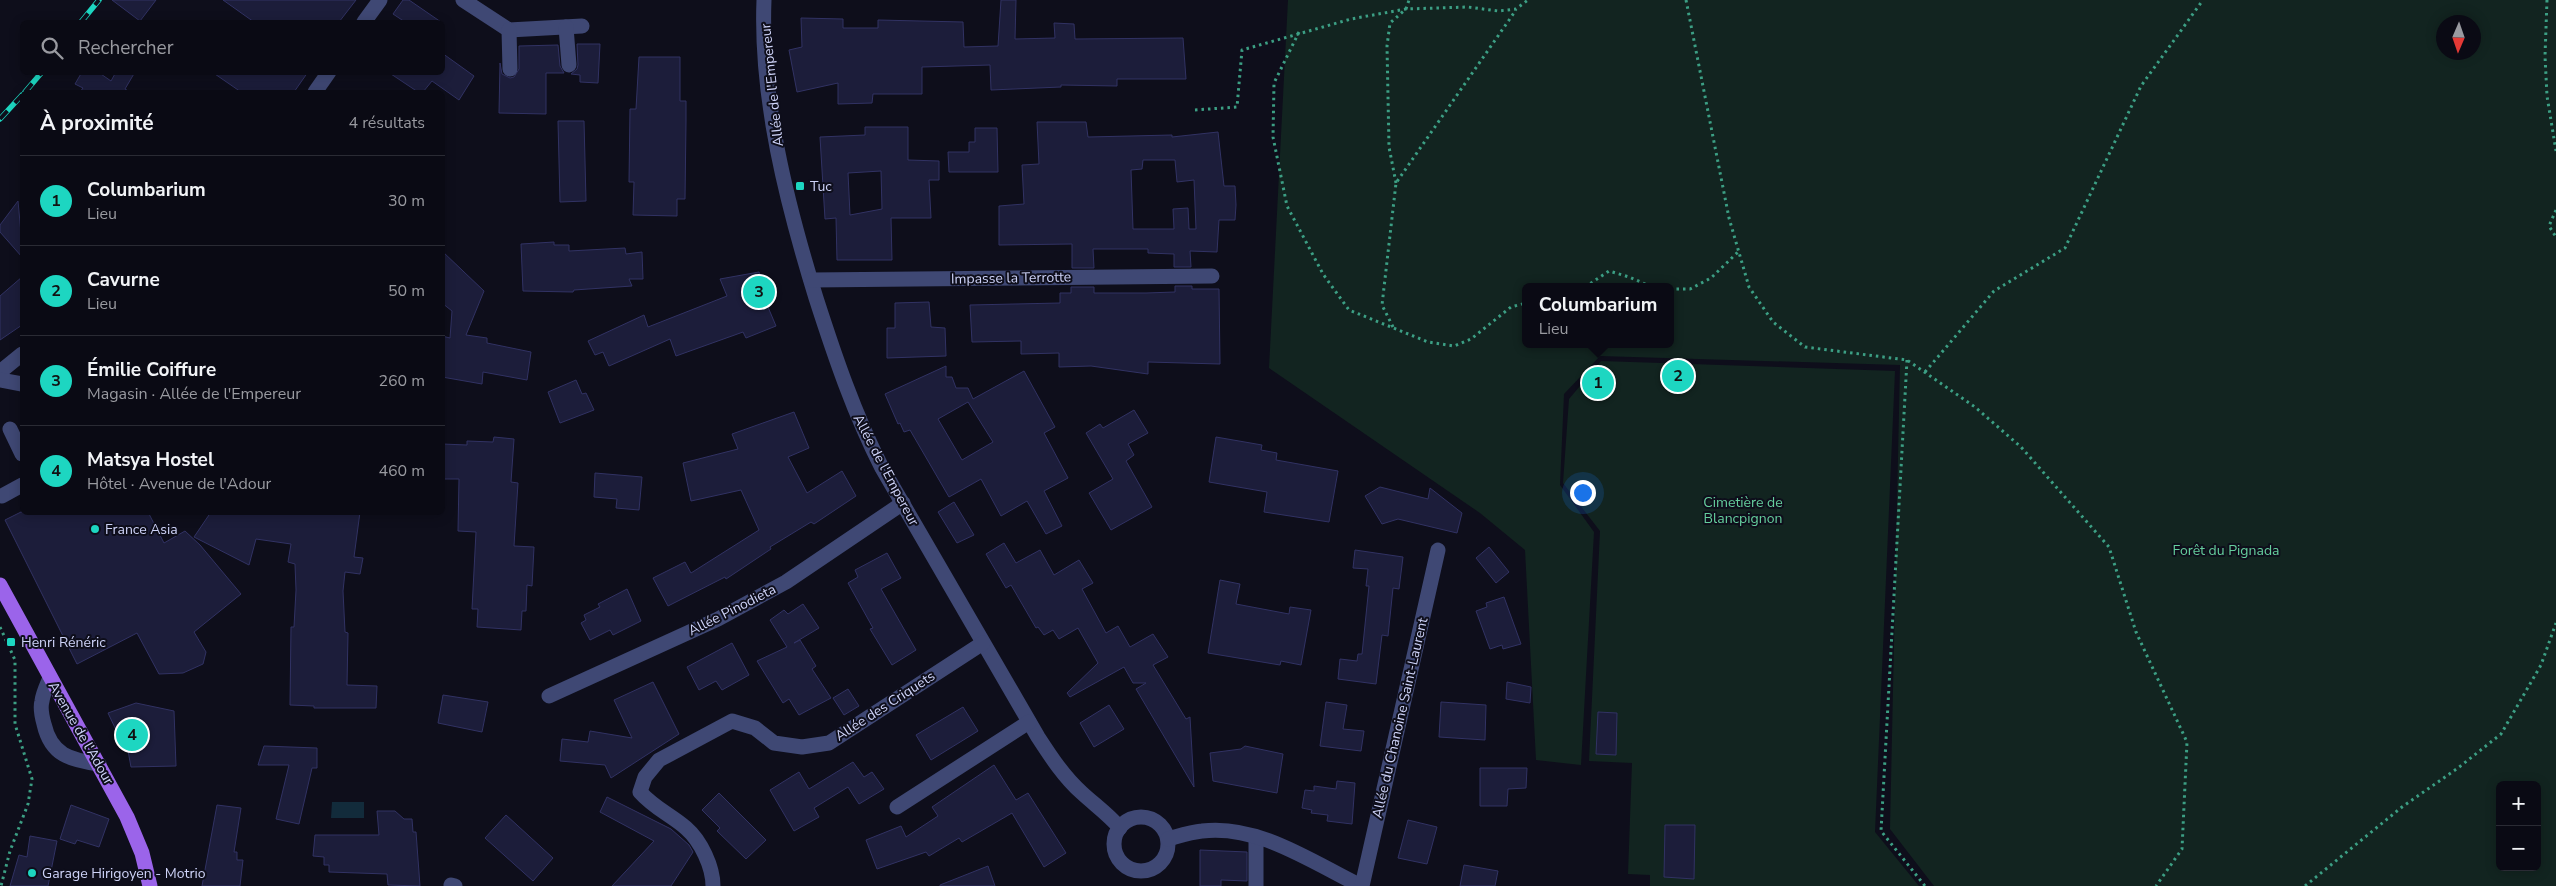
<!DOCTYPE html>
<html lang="fr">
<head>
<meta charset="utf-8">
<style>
	:root { --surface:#0a0a14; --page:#181822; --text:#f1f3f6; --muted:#999aa0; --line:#2a2b34; --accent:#1dd6c1 }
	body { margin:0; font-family:"Nunito Sans",sans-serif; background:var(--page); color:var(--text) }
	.controls { position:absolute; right:15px; bottom:15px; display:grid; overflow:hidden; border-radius:8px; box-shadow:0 2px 12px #0003 }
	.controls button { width:45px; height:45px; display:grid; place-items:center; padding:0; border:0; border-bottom:1px solid var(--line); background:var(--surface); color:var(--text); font:25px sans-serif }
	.compass { position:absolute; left:2436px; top:15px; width:45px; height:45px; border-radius:50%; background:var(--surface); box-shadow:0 2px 12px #0003; rotate:182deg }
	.you { position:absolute; left:1582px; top:492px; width:18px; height:18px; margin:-12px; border:4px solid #fff; border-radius:50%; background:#1a73e8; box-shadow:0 0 0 8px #1a73e833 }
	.badge { display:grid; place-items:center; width:32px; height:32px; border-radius:50%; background:var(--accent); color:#111; font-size:16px; font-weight:700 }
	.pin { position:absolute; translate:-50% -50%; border:2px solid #fff; box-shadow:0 1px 5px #0006 }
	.popup { position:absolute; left:1522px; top:283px; width:152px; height:65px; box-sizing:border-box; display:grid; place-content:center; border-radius:8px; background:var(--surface); filter:drop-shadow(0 1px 4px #0005); font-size:16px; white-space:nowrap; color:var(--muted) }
	.popup b { font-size:19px; color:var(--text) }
	.popup::after { content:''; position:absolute; left:50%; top:100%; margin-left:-10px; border:10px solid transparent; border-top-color:var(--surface) }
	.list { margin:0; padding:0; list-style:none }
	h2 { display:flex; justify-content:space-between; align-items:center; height:65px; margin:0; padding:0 20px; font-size:21px }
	h2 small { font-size:16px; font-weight:400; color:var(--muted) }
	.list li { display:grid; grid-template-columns:32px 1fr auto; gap:15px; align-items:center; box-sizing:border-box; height:90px; padding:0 20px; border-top:1px solid var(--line) }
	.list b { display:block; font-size:19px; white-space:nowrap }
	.list p { margin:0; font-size:16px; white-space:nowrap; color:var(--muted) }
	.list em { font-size:16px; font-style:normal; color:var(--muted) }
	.icon { flex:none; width:28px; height:28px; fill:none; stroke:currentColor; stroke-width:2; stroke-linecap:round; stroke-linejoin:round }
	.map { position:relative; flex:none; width:2556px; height:886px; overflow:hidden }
	.search { position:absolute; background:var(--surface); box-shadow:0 2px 12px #0003; left:20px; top:20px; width:425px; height:55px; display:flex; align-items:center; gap:12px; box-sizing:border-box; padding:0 18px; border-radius:8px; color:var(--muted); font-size:19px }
	.panel { position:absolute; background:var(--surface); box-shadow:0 2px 12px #0003; left:20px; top:90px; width:425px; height:425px; border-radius:8px }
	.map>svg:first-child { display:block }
</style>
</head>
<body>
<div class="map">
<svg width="2556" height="886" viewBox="0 0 2556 886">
	<rect width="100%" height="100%" fill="#0e0e1b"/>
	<g fill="#122420" fill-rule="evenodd">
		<path d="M1288,0H2556V886H1934L1890,829L1900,365L1600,356L1564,394L1560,485L1594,532L1581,765L1536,760L1525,550L1480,513L1269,368ZM2444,22H2474V52H2444ZM1526,287H1670V344H1526ZM2500,785H2537V867H2500Z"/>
		<polygon points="1601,361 1895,371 1875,832 1919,886 1650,886 1650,875 1628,874 1632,763 1589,761 1600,531 1563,483 1569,399"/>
	</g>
	<polygon fill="#122b3b" points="332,802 364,802 364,818 331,818"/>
	<g fill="#1c1d3a" stroke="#313263" fill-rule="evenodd">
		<polygon points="112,0 156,0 140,21"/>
		<polygon points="223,0 356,0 339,22 254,22"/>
		<polygon points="403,0 409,0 441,22 405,22 393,14"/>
		<polygon points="1001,0 1016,0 1015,39 1055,38 1054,23 1074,24 1075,39 1183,38 1186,79 1117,79 1117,86 1061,85 1061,87 991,90 990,65 922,67 922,94 873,94 872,103 838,104 838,83 797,92 789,50 802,47 801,18 843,19 843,28 878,28 878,20 963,22 964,47 998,46"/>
		<polygon points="577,44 600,44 598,83 580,82 580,75 571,74 577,69 578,65"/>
		<polygon points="558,45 560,66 564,73 546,73 546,114 499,113 500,63 502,74 510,78 514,77 519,69 519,46"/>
		<polygon points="442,53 474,76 459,100 432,81 423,92 418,92 388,72 442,72"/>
		<polygon points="639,57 680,57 680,101 686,101 686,121 685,199 677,199 677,216 633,215 634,182 629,182 630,109 636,109"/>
		<polygon points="82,72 98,72 111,81 116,72 135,72 125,89 130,92 80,92 83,88 75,84"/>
		<polygon points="212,72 308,72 294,92 241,92"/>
		<polygon points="558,121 584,121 586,201 560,202"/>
		<path d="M1037,122H1086L1088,137L1172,135V137L1218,132L1224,186H1235L1236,205L1235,220H1219L1217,252L1190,251L1191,267H1174V254L1148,253V249H1093L1094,268H1072V244L999,245V206L1024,204L1022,165L1039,164ZM1143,160H1175L1177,182L1194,180L1196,229H1189L1188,208L1173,209L1174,229H1133L1131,170L1142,169Z"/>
		<path d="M865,127H908V160L939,161V180H929L931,218H891L892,260H837L836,218L825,219L820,137L865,135ZM881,171L882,209L850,215L848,173Z"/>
		<polygon points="975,128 997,128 998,172 949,172 948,152 969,152 969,142 975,142"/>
		<polygon points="18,201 22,244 22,257 0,232 0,225"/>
		<polygon points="554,242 554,245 569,245 569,251 625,248 626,254 642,252 643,279 629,279 632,286 574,290 573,292 523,291 521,244"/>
		<polygon points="442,251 484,291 466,335 487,338 487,343 531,352 527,380 483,372 482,384 442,377 442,336 450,338 452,311 442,303"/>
		<polygon points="759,272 770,298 765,300 776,326 746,338 743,332 676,356 670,339 609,366 603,352 595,355 588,341 644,315 648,327 727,296 720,279"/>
		<polygon points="22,277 22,325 0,340 0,296"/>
		<polygon points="1175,286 1192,286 1192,289 1219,289 1220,364 1148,362 1148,374 1091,366 1059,367 1059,353 1021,354 1021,341 972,342 970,305 1060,303 1060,293 1071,293 1071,287 1094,287 1094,293 1146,293 1175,292"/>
		<polygon points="929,302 931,327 945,328 946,356 887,358 887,328 895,328 895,303"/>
		<path d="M946,366V377H952L956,388H968L973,399L1024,371L1055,427L1044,433L1068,478L1044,491L1062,526L1046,534L1027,501L1001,516L981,479L949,497L910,430L904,432L900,423L898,424L885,394ZM968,402L993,442L962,460L938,419Z"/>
		<polygon points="576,380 582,394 586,393 594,410 560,423 548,392"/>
		<polygon points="1134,410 1148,433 1128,444 1134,455 1126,461 1152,507 1111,530 1089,493 1113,479 1086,433 1100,424 1103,428"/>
		<polygon points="794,412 809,448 788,457 807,493 842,471 856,496 814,524 811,522 770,547 771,549 726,579 725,577 668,606 653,578 685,562 691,573 759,530 741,490 691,501 683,463 738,449 732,434"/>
		<polygon points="494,437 514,439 511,482 518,483 514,546 534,547 532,586 527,585 526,611 522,611 521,630 477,627 478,609 472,609 476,532 458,531 459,479 442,479 442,444 467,445 467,441 493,442"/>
		<polygon points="1216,437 1262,445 1261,450 1277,453 1276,460 1338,471 1329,522 1264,512 1267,492 1209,482"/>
		<polygon points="595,473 642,477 639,510 616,508 617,499 594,497"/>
		<polygon points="1380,487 1428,499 1430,488 1462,513 1457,533 1398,519 1382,524 1365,496"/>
		<polygon points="954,502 974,535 957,543 938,512"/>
		<polygon points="21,512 148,512 164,543 185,531 200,545 241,594 194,632 206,652 203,664 183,673 159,674 137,633 77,664 5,520"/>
		<polygon points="211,512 360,512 354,557 363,558 360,574 345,572 343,591 345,632 348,633 347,685 377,686 376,708 314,708 314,706 290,705 291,627 294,627 296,590 295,564 288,562 291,544 256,539 249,565 194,537"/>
		<polygon points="1004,543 1016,563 1040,550 1054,575 1079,560 1093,583 1082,589 1106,633 1118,626 1130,647 1153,634 1168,657 1153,665 1186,719 1190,717 1194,787 1136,689 1146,683 1133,683 1124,667 1070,697 1067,693 1098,663 1078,628 1059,639 1053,630 1044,635 1038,627 1036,628 1011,585 1006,588 986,554"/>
		<polygon points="1489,547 1509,572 1496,583 1476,558"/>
		<polygon points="1355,550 1403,557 1399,589 1393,588 1388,636 1382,635 1376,684 1338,679 1340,659 1357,661 1358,654 1362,654 1369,586 1366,586 1368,569 1353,568"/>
		<polygon points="887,553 901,578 881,589 916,650 892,665 870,629 873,628 848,583 858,577 855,570"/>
		<polygon points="1220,580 1240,584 1236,604 1289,614 1290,607 1311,610 1301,665 1281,661 1280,665 1208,653"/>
		<polygon points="627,589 641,621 613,635 610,630 590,640 581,623 586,620 584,615 600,607 598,604"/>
		<polygon points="1504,597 1521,644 1503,649 1502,645 1490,649 1476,611 1487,607 1486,603"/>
		<polygon points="803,604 819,628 794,643 800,640 816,666 812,669 831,698 799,715 789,699 783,703 757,661 787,647 770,620 784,610 788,614"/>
		<polygon points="732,643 749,675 722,690 716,681 699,690 687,667"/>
		<polygon points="653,682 679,734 611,778 605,765 560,761 562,739 588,742 590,731 632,738 614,700"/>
		<polygon points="1507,682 1531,687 1530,703 1506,699"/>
		<polygon points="848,689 859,706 844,715 833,698"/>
		<polygon points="443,695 488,702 482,732 438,723"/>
		<polygon points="1326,702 1347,705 1343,729 1364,731 1361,751 1320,746"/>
		<polygon points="1441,702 1486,705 1485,740 1439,737"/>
		<polygon points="136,703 174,711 176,766 131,767 124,729 117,732 108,713"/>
		<polygon points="1109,705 1124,729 1094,747 1080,723"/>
		<polygon points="963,707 978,731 931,760 916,735"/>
		<polygon points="1598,712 1617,713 1616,755 1596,754"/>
		<polygon points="264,746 317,748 317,768 312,768 299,824 276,819 289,765 258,765"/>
		<polygon points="1245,746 1283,754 1277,793 1213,781 1210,753 1241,749"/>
		<polygon points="853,762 864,777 872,772 884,789 859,804 848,787 814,808 819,817 794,831 770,790 799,772 809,789"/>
		<polygon points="994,765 1016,800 1028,793 1066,853 1044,867 1012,813 962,842 959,838 929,856 926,852 877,869 866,840 901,826 906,837 938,816 932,807"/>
		<polygon points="1480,768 1527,768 1526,788 1508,789 1507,806 1480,806"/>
		<polygon points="1337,781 1355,783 1352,824 1327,821 1328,815 1311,813 1312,810 1302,808 1305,790 1314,791 1314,786 1336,789"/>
		<polygon points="719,793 766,840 746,859 717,831 720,828 702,810"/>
		<polygon points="607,797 671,829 689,845 693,852 671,886 612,886 654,841 600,812"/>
		<polygon points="71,805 109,819 99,847 77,840 75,844 60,839"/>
		<polygon points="217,805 241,808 234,852 237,852 237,860 243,860 240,886 202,886"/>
		<polygon points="377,811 395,811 404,819 412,819 413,832 416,832 420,886 388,885 387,874 329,872 329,865 324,865 324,857 313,856 315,835 379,835"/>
		<polygon points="506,815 553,858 533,881 485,838"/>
		<polygon points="1408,820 1437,827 1427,864 1398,858"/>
		<polygon points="1665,825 1695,825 1694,879 1664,877"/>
		<polygon points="30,836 57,841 48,886 10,886 19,855 27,857"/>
		<polygon points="1200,850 1247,852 1247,881 1221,880 1221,886 1200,886"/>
		<polygon points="1464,865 1498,871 1495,886 1460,886"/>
		<polygon points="988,866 995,886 940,886 940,885"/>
	</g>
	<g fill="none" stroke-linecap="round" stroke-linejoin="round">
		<g stroke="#3c9f84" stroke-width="3" stroke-dasharray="2.5 4" stroke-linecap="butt">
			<polyline points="1686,0 1729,218 1749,287 1773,322 1805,347 1907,360 1975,407 2021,447 2109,547 2136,632 2187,742 2182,849 2156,886"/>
			<polyline points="2547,0 2545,56 2547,96 2556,151"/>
			<polyline points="1299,32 1274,83 1273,137 1287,206 1323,274 1349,310 1428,342 1454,346 1471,339 1511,307 1526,303"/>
			<polyline points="1195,110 1237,107 1242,50 1351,19 1406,9 1468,7 1498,11 1516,9 1528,0"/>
			<polyline points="1396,183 1389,147 1387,46 1390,23 1406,9 1409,0"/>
			<polyline points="2556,210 2549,226 2556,237"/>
			<polyline points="1585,287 1609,271 1629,277 1652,287"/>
			<polyline points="1670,289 1690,289 1711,278 1739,251"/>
			<polyline points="1393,327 1382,305 1396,183 1516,10"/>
			<polyline points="1907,360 1881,831 1925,886"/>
			<polyline points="1925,372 1994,291 2065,248 2141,86 2203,0"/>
			<polyline points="0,627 15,660 15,724 32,779 28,804 10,851 1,886"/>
			<polyline points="2305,886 2402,807 2458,768 2501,734 2541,665 2556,623"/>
		</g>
		<g stroke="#3f4874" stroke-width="15">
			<polyline points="463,0 509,30 582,26"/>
			<path d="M764,0C760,99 787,204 816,298C835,357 854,413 882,468L1038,737C1051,757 1064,777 1082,793C1095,805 1108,814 1120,828"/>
			<polyline points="364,22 380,0"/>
			<polyline points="566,27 569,65"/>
			<polyline points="509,30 510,69"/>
			<polyline points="315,92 329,72"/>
			<polyline points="811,280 1212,276"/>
			<polyline points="0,372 22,354"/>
			<polyline points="0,380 22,384"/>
			<polyline points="10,429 22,454"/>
			<polyline points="2,496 22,485"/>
			<path d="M50,678C47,685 43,693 42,701C40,708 42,717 44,724C51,755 70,760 99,764"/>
			<polyline points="549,696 718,619 786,582 903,503"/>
			<polyline points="897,807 1029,722"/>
			<circle cx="1141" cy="844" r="27"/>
			<polyline points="1256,837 1256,886"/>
			<path d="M1168,839C1179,836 1191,832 1202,831C1258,824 1312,862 1361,886"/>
			<polyline points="451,885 455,886"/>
			<path d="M713,886C713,867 701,841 686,828C671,815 654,808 640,792L645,777L659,760L732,721L755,728L774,743L802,747L829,743L983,643"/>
			<polyline points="1362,886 1438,550"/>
		</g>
		<polyline stroke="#9b64ea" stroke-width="15" points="0,585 127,817 142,853 150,886"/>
		<defs>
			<g id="rail">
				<polyline points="81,22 99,0"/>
				<polyline points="25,92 42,72"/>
				<polyline points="0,119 22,95"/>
			</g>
		</defs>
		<use href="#rail" stroke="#1dd6c1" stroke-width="5.5"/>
		<use href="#rail" stroke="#0e0e1b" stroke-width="4" stroke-dasharray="11" stroke-linecap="butt"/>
	</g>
	<g fill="#1dd6c1" stroke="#0e0e1b" stroke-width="2">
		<rect x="795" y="181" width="10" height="10" rx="2.5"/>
		<circle cx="95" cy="529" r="5"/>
		<rect x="6" y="637" width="10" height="10" rx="2.5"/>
		<circle cx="32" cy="873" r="5"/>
	</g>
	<g text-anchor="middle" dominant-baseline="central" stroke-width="4" stroke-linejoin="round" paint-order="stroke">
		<g font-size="14" fill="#ced3f8" stroke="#0e0e1b">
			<text transform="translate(772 85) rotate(-96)">Allée de l'Empereur</text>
			<text transform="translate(1011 278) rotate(-1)">Impasse la Terrotte</text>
			<text transform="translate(886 470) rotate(62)">Allée de l'Empereur</text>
			<text transform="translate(732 610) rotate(-27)">Allée Pinodieta</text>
			<text transform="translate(885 706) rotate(-33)">Allée des Criquets</text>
			<text transform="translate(1400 718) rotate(-77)">Allée du Chanoine Saint-Laurent</text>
			<text transform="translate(81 733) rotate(60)">Avenue de l'Adour</text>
		</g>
		<g font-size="14" fill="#ced3f8" stroke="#0e0e1b" text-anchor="start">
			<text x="810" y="186">Tuc</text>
			<text x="105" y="529">France Asia</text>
			<text x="21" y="642">Henri Rénéric</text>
			<text x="42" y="873">Garage Hirigoyen - Motrio</text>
		</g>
		<g font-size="14" fill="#65ce9d" stroke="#0e0e1b">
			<text x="1743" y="502">Cimetière de<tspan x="1743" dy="16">Blancpignon</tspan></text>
			<text x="2226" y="550">Forêt du Pignada</text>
		</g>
	</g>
</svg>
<div class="controls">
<button>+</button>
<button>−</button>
</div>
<svg class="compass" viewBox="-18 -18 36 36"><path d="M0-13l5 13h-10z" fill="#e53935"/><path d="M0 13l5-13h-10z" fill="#999aa0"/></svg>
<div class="you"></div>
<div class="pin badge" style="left:1598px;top:383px">1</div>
<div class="popup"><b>Columbarium</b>Lieu</div>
<div class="pin badge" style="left:1678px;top:376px">2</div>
<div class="pin badge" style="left:759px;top:292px">3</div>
<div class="pin badge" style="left:132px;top:735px">4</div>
<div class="search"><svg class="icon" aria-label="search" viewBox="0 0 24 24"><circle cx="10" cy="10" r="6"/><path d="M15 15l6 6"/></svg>Rechercher</div>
<section class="panel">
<h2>À proximité<small>4 résultats</small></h2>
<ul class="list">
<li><span class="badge">1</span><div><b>Columbarium</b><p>Lieu</p></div><em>30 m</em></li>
<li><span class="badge">2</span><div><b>Cavurne</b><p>Lieu</p></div><em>50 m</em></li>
<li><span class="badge">3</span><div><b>Émilie Coiffure</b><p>Magasin · Allée de l'Empereur</p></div><em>260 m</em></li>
<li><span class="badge">4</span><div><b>Matsya Hostel</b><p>Hôtel · Avenue de l'Adour</p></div><em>460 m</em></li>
</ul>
</section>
</div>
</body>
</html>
